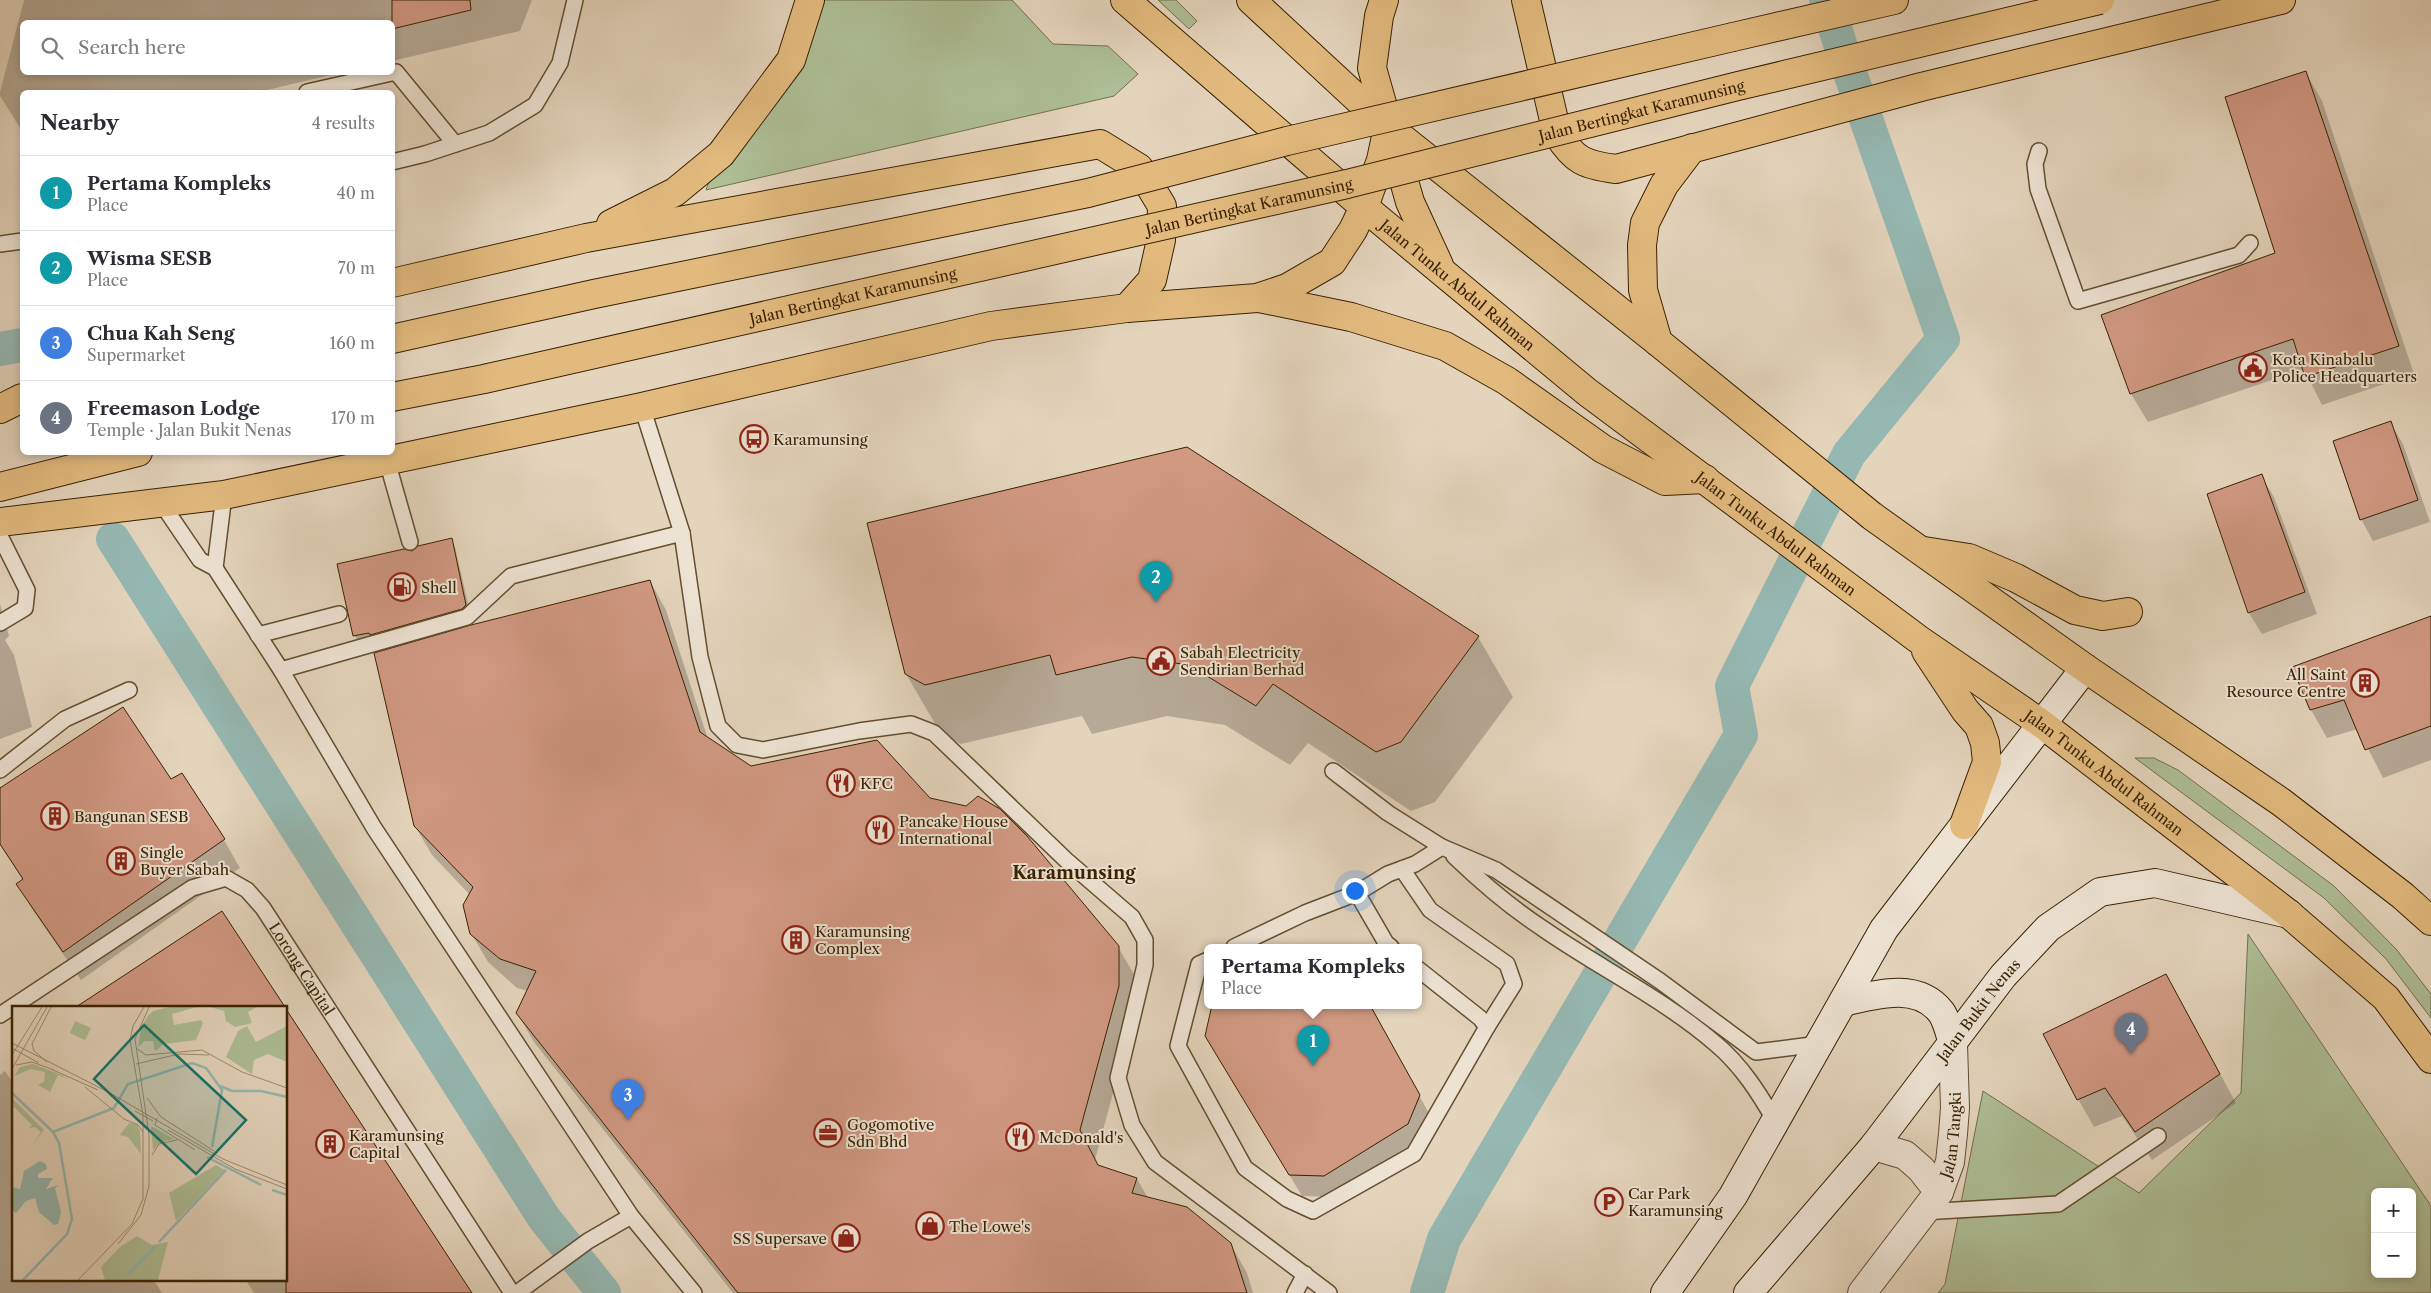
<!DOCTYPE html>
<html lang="en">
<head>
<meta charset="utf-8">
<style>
	:root { --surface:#fff; --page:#f2f2f3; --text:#2b2b33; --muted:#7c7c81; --line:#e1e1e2; --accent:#2563eb }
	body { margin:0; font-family:"Libre Caslon Text",serif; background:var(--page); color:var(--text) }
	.controls { position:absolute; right:15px; bottom:15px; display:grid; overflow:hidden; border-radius:8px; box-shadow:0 2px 8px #0003 }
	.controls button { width:45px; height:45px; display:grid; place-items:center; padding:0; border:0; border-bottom:1px solid var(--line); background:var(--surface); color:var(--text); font:25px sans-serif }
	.you { position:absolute; left:1354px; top:890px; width:18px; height:18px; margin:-12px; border:4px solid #fff; border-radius:50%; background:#1a73e8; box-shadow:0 0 0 8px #1a73e833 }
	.badge { display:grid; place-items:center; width:32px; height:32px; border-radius:50%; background:var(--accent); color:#fff; font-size:16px; font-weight:700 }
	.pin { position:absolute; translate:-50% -41px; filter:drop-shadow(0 1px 2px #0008) }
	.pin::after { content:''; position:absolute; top:26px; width:18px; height:15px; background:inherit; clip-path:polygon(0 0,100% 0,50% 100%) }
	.popup { position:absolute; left:1204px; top:944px; width:218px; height:65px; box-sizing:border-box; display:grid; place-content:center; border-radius:8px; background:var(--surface); filter:drop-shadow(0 1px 4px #0005); font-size:16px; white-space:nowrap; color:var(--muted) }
	.popup b { font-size:19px; color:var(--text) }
	.popup::after { content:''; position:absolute; left:50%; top:100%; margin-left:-10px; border:10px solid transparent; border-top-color:var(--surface) }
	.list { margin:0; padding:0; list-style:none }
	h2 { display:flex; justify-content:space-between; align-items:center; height:65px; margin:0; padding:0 20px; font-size:21px }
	h2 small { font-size:16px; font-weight:400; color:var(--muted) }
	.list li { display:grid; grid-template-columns:32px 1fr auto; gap:15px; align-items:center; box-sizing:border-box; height:75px; padding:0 20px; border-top:1px solid var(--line) }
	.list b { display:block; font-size:19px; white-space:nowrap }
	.list p { margin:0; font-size:16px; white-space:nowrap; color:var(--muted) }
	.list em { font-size:16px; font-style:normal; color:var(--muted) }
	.icon { flex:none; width:28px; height:28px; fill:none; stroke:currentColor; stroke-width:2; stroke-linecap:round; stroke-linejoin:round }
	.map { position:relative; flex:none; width:2431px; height:1293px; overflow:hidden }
	.search { position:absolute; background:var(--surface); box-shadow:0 2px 8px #0003; left:20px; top:20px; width:375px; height:55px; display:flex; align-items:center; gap:12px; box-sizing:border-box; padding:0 18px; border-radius:8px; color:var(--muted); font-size:19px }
	.panel { position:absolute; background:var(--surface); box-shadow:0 2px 8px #0003; left:20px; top:90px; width:375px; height:365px; border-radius:8px }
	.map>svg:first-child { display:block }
</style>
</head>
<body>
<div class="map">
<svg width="2431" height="1293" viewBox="0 0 2431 1293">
	<rect width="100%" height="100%" fill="#e4d4bc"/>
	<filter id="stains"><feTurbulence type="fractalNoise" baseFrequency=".004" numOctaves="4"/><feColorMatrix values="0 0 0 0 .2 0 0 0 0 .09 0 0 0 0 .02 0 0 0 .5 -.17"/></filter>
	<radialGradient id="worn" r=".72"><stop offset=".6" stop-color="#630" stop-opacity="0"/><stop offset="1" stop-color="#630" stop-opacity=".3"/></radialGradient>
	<g fill="#aebe96" stroke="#73704c" fill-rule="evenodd">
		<polygon points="825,0 1012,0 1053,44 1108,46 1138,74 1114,96 706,190 708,184 748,140 812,35"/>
		<polygon points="1158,0 1176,0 1197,21 1189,29"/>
		<polygon points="2135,758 2154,758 2178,770 2334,886 2396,949 2431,994 2431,1018 2386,959 2324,898"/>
		<path d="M2248,934L2431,1206V1293H1938L1945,1284L1983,1091L2139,1193L2241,1093ZM2375,1192H2412V1274H2375Z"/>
	</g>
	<g fill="#0003">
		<polygon points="24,0 532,0 520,31 392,61 392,22 22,22 22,72 343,72 259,92 22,92 22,131 0,96 0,92"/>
		<polygon points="2306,73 2322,101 2414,374 2322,405 2304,369 2148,422 2131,394 2103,316 2277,254"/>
		<polygon points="2390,422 2403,444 2430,522 2373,541 2361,519"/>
		<polygon points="1187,448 1478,637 1513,697 1435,802 1411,811 1308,743 1290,765 1225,725 1167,716 1092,734 1082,716 961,744 941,734 906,674"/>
		<polygon points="2261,476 2274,497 2317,614 2262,634 2249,613"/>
		<polygon points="451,540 455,547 470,612 359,643 355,636 339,565 412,552"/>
		<polygon points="650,581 666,610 708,739 750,767 930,799 1118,947 1135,976 1134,1015 1095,1160 1099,1166 1137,1179 1148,1198 1230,1243 1247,1273 1253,1293 733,1293 534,1042 517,1013 528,991 517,988 488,962 471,933 470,895 432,855 415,826"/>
		<polygon points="0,604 9,636 5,640 14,655 32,727 0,739"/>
		<polygon points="2431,617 2431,760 2383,778 2358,729 2327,738 2311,710"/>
		<polygon points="0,790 224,840 240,868 81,980 34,912 17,884 23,880 0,845"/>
		<polygon points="2182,1004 2236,1103 2152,1160 2122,1116 2094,1127 2078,1099"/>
		<polygon points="1214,1005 1370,1005 1431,1117 1420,1146 1337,1197 1302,1196 1206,1036"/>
		<polygon points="5,1071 14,1084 14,1279 153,1279 162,1293 0,1293 0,1075"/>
		<polygon points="245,1279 286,1279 470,1293 254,1293"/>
	</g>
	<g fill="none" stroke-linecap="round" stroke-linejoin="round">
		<g stroke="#95b8b2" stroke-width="34">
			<polyline points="0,349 22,345"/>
			<polyline points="113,539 544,1218 604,1293"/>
			<polyline points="1427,1293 1444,1239 1741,735 1732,686 1849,454 1943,339 1842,50 1826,0"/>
		</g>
	</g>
	<g fill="#d19882" stroke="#382101">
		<polygon points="392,0 470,0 471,10 392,29"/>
		<polygon points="2306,71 2399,346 2305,377 2293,339 2130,394 2101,315 2275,253 2225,97"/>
		<polygon points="2391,421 2418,500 2360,520 2333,441"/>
		<polygon points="1187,447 1479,636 1401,742 1376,752 1273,684 1256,706 1189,665 1132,657 1056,675 1050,655 925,685 905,674 867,523"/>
		<polygon points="2262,474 2305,592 2248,613 2207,494"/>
		<polygon points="452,538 466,605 462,609 370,635 369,633 353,636 337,564 404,549 412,551 418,546"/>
		<polygon points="650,580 700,732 751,766 877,740 930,798 966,806 978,796 1000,809 1027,836 1119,946 1119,986 1080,1130 1098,1165 1137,1178 1132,1193 1187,1207 1231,1243 1247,1293 738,1293 516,1013 536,971 500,959 470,934 463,905 473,887 414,826 374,653 471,625"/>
		<polygon points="2431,616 2431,726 2365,750 2344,700 2310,710 2292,667"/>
		<polygon points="123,707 171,779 182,773 225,839 63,952 16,884 23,879 0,844 0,788"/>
		<polygon points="222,911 285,1007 76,1007"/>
		<polygon points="2166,974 2220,1074 2135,1132 2105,1088 2077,1100 2043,1034"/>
		<polygon points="1212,1005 1370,1005 1420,1095 1408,1124 1324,1176 1289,1175 1205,1036"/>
		<polygon points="286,1009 309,1044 472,1293 286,1293"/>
	</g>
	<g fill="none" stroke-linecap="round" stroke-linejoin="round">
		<defs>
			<g id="service">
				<polyline points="307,92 396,72 455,144"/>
				<polyline points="2039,151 2035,164 2038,189 2078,301 2239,255 2250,243"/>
				<polyline points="392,162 425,154 489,133 535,105 560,63 575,0"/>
				<polyline points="0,244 22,241"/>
				<polyline points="642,407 682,533"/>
				<polyline points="387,461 410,542"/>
				<polyline points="162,504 200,560 215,568 281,670 374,828 631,1216 694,1293"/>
				<polyline points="0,536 27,590 25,608 0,623"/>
				<polyline points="215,568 224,495"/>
				<polyline points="258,635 339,614"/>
				<polyline points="281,670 467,617 511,576 682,533 700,657 718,726 737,745 763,750 859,731 911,724 934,733 1066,860 1132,917 1145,940 1145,965 1118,1078 1132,1125 1155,1162 1329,1293"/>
				<polyline points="0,770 65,719 129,690"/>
				<polyline points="1333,771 1388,813 1442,847 1496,870 1660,981 1756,1052 1819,1044"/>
				<path d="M1454,856C1482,883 1510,907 1542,928C1598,967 1664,999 1716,1044C1741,1065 1759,1093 1775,1121"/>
				<polyline points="1402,869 1430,910 1507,964 1514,984 1487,1027"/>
				<polyline points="1357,893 1386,943 1391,947"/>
				<polyline points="1234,947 1305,913 1357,893 1388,874 1415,864 1442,847"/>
				<polyline points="1208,960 1199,964 1178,1046 1245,1168 1287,1199 1313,1211 1414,1154 1487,1027 1480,1018 1418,969"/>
				<path id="s1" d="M0,1015L192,888L226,878L247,890L263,908L512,1293"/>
				<polyline points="1922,1212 2058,1204 2158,1136"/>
				<polyline points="517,1293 588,1241 631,1216"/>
				<polyline points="1295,1293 1305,1274"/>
			</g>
			<g id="minor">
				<polyline points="1874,1146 1905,1155 1921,1169 1939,1192"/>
				<path id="s2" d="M1862,1293L1939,1192L1950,1162L1953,1134L1955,1108L1953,1044"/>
			</g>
			<g id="secondary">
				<path d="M1843,1002C1874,995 1917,981 1941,1012C1947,1020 1950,1034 1953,1044"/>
				<polyline points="1665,1293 1733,1196 1884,929 2085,668"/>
				<path id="s3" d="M1748,1293L1874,1146L2003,976L2048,928L2100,892L2155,883L2289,914"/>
			</g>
			<g id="primary">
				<path id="s4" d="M1125,0L1364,207L1587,392L1918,639L2042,724L2289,914L2386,998L2431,1059"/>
				<polyline points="1251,0 1388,127 1658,342 1872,516 2085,668 2281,802 2403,896 2431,921"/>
				<polyline points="1384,0 1379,16 1372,68 1410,202 1439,265"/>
				<path d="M1526,0L1557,133C1574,161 1585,165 1616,169L1921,87L2281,0"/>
				<polyline points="1733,37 1894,0"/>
				<polyline points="611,224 675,192 721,154 791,60 810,0"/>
				<polyline points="392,283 586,238 1100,144 1139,168 1162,206 1161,240 1152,280 1127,308"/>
				<polyline points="1259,298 1351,317 1445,346 1507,381 1603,449 1665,481 1705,479"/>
				<polyline points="1658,342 1643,290 1642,245 1645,223 1664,185 1692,148"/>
				<polyline points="0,409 22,398"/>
				<polyline points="0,487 138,452"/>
				<polyline points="0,522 224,495 642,407 991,326 1127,308 1257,298 1287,288 1332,262 1353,230 1364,207 1381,160 1388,127"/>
				<polyline points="1924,551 1969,558 2016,578 2075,610 2103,616 2128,612"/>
				<polyline points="1926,651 1965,710 1979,726 1985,743 1987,762 1964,825"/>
			</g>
		</defs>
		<use href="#service" stroke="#634e30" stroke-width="18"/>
		<use href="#minor" stroke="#634e30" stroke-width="30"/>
		<use href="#secondary" stroke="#382101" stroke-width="30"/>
		<use href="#primary" stroke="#382101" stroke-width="30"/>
		<use href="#service" stroke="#ede3d3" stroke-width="15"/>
		<use href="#minor" stroke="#ede3d3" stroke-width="28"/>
		<use href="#secondary" stroke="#ede3d3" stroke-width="28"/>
		<use href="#primary" stroke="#e2ba7e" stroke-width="28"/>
		<defs>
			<g id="primary-bridge">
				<polyline points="392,339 594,294 1088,193 1287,141 1733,37"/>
				<path id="s5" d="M392,397L484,379L1347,184L1738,86L2100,0"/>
			</g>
		</defs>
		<use href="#primary-bridge" stroke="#382101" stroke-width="30" stroke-linecap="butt"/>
		<use href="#primary-bridge" stroke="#e2ba7e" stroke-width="28"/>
	</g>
	<defs>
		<symbol id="civic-ring" viewBox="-11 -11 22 22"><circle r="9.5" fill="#ede3d3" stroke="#8f2418" stroke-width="1.5"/><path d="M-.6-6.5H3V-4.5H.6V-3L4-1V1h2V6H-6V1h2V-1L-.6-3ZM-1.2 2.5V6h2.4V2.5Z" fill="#8f2418"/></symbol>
		<symbol id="bus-ring" viewBox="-11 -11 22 22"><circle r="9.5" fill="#ede3d3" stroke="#8f2418" stroke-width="1.5"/><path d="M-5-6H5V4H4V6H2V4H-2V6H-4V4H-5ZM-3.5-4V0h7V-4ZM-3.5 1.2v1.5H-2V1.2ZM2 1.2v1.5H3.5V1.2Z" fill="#8f2418"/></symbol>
		<symbol id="fuel-ring" viewBox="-11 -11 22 22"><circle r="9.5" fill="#ede3d3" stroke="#8f2418" stroke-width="1.5"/><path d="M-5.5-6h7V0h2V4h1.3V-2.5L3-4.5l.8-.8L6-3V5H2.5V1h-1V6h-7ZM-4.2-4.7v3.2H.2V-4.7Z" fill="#8f2418"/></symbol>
		<symbol id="building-ring" viewBox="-11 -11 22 22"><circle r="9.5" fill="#ede3d3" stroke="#8f2418" stroke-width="1.5"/><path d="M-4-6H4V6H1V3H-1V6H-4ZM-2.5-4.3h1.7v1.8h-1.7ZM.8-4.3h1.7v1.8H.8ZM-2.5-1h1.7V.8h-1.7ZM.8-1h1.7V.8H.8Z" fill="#8f2418"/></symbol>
		<symbol id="restaurant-ring" viewBox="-11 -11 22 22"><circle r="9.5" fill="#ede3d3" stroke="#8f2418" stroke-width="1.5"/><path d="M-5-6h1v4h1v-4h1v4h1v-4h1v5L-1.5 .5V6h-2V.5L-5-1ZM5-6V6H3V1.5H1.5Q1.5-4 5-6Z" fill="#8f2418"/></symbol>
		<symbol id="office-ring" viewBox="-11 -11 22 22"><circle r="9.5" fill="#ede3d3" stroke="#8f2418" stroke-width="1.5"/><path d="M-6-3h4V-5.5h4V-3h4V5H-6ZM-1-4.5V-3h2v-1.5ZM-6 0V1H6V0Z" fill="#8f2418"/></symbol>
		<symbol id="parking-ring" viewBox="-11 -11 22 22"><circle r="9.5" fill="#ede3d3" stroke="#8f2418" stroke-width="1.5"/><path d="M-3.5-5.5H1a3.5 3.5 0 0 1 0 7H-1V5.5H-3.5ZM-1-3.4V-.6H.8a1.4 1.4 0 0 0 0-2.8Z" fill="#8f2418"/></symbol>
		<symbol id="shop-ring" viewBox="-11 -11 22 22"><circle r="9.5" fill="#ede3d3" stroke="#8f2418" stroke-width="1.5"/><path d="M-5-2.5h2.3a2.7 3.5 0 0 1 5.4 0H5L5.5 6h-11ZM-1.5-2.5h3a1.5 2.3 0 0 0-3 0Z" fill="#8f2418"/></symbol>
	</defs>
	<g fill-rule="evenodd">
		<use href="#civic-ring" x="2237" y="352" width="32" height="32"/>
		<use href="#bus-ring" x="738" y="423" width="32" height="32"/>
		<use href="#fuel-ring" x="386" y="571" width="32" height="32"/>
		<use href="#civic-ring" x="1145" y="645" width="32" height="32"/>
		<use href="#building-ring" x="2349" y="667" width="32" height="32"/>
		<use href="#restaurant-ring" x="825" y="767" width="32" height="32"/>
		<use href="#building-ring" x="39" y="800" width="32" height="32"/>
		<use href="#restaurant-ring" x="864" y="814" width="32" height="32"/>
		<use href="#building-ring" x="105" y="845" width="32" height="32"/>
		<use href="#building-ring" x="780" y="924" width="32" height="32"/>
		<use href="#office-ring" x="812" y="1117" width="32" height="32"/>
		<use href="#restaurant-ring" x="1004" y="1121" width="32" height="32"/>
		<use href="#building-ring" x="314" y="1128" width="32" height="32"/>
		<use href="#parking-ring" x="1593" y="1186" width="32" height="32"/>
		<use href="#shop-ring" x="914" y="1210" width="32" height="32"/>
		<use href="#shop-ring" x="830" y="1222" width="32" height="32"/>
	</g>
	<g text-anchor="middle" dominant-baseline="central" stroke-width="4" stroke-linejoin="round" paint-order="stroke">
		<g font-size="15" fill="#382101" stroke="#ede3d3">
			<text stroke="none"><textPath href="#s5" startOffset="1282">Jalan Bertingkat Karamunsing</textPath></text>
			<text stroke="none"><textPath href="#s5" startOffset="878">Jalan Bertingkat Karamunsing</textPath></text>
			<text stroke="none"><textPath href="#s4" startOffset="438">Jalan Tunku Abdul Rahman</textPath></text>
			<text stroke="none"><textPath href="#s5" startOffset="472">Jalan Bertingkat Karamunsing</textPath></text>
			<text stroke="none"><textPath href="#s4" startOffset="842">Jalan Tunku Abdul Rahman</textPath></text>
			<text stroke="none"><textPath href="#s4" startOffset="1248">Jalan Tunku Abdul Rahman</textPath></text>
			<text stroke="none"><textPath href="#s1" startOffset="386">Lorong Capital</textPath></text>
			<text stroke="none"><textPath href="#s3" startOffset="365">Jalan Bukit Nenas</textPath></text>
			<text stroke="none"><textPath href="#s2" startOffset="186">Jalan Tangki</textPath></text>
		</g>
		<g font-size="15" fill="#382101" stroke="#ede3d3" text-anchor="start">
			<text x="2272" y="359">Kota Kinabalu<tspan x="2272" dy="17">Police Headquarters</tspan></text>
			<text x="773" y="439">Karamunsing</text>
			<text x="421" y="587">Shell</text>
			<text x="1180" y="652">Sabah Electricity<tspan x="1180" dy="17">Sendirian Berhad</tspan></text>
			<text x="2346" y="674" text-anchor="end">All Saint<tspan x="2346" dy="17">Resource Centre</tspan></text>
			<text x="860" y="783">KFC</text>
			<text x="74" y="816">Bangunan SESB</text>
			<text x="899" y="821">Pancake House<tspan x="899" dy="17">International</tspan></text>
			<text x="140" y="852">Single<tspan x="140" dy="17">Buyer Sabah</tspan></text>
			<text x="815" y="931">Karamunsing<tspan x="815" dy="17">Complex</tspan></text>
			<text x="847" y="1124">Gogomotive<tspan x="847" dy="17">Sdn Bhd</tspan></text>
			<text x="349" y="1135">Karamunsing<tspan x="349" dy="17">Capital</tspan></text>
			<text x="1039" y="1137">McDonald's</text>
			<text x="1628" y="1193">Car Park<tspan x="1628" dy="17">Karamunsing</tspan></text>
			<text x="949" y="1226">The Lowe's</text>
			<text x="827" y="1238" text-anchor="end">SS Supersave</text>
		</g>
		<g font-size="18" font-weight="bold" fill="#382101" stroke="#ede3d3">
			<text x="1074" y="873">Karamunsing</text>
		</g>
	</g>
	<g transform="translate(12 1006)">
		<rect width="275" height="275" fill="#e4d4bc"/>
		<path d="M157,1H185L160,8L162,19L189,14L191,17L184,34L152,38L143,45L141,35H133L126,41L129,22L136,10L141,5ZM198,1H245L236,6L240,17L223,21L214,15L212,5ZM63,15L79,22L73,34L58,27ZM235,20L244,36L275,20V56L256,48L242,54L240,68L214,51L226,25ZM21,58L47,68L58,74L46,69L38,86L26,79L32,76L33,66L19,63L2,70L8,61ZM0,92L32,124L19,141L29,126L23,121L17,122L20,119L0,99ZM117,117L125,119L128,125L129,148L116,131L108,129ZM139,121H141L162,133L149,136L141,144ZM204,159L213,164L164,215L157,187ZM125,230L140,239L156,236L146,274H93L89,261L108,241Z" fill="#aebe96"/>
		<path d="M28,155L34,158L35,163L26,168V172H41L34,183L47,179L43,182L49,206L46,218L42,219L27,206L23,192L14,195L4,207L0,204V181L8,183L12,165Z" fill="#95b8b2"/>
		<path fill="none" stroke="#95b8b2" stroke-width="2.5" d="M208,80L220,85H249L275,91M0,87L41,126L47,137L60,213L55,228L11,274M41,126L102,102L116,78L180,57L194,62L210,84L200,141M195,151L249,179M260,184L275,189M147,236L214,164M116,268L144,240"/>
		<path fill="none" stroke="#9f8c71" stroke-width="1" d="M0,37L98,87L211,153L275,179M0,42L27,57M124,42L134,49L190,44L230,66L275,82M0,49L30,1M35,56L22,45L20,38L39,1M124,58L167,48L197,49M4,59L20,56L42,64M0,63L35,1M41,64L86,84M73,81L112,113L126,119L131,126M135,92L149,111L202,145M123,105L141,115M145,112L143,119L183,144M156,124L223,163L275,183M140,149L147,138L165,134M106,238L129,209L137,180V129L123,33L137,1M66,274L120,218L131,193V109L118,34L121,20L132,1"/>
		<path fill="#0f766e" fill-opacity="0.15" stroke="#0f766e" stroke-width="2.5" d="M132,19L234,114L184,168L82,73Z"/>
		<rect width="275" height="275" fill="none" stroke="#382101" stroke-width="2.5"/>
	</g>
	<rect width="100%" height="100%" filter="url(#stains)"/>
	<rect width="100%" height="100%" fill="url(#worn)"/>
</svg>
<div class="controls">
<button>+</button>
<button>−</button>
</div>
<div class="you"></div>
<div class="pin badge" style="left:1313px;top:1066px;background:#0f9aa8">1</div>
<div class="popup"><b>Pertama Kompleks</b>Place</div>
<div class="pin badge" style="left:1156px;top:602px;background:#0f9aa8">2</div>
<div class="pin badge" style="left:628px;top:1120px;background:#3f7fe0">3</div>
<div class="pin badge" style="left:2131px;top:1054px;background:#6b7280">4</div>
<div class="search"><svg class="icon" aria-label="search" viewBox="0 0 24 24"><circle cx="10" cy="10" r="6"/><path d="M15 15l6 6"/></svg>Search here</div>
<section class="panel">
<h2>Nearby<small>4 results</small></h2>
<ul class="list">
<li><span class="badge" style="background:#0f9aa8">1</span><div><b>Pertama Kompleks</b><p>Place</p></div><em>40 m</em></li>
<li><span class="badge" style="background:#0f9aa8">2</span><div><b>Wisma SESB</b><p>Place</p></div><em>70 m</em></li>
<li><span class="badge" style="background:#3f7fe0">3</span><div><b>Chua Kah Seng</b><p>Supermarket</p></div><em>160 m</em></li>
<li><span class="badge" style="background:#6b7280">4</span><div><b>Freemason Lodge</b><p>Temple · Jalan Bukit Nenas</p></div><em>170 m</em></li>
</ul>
</section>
</div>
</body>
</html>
